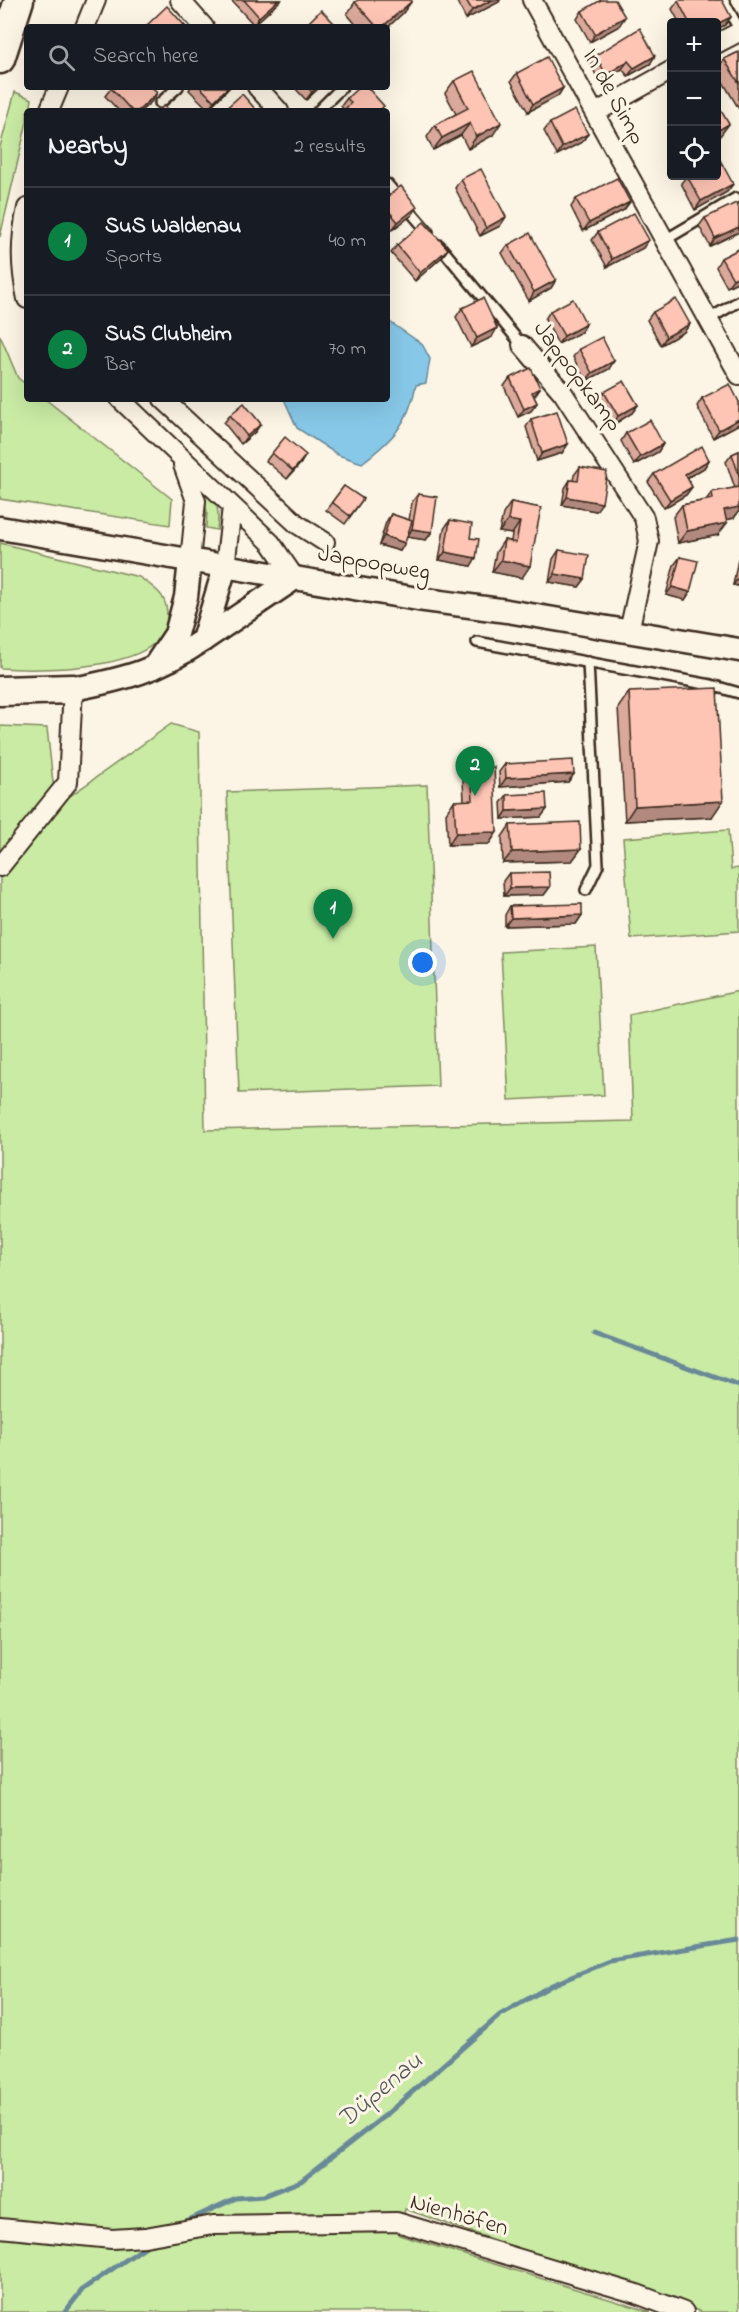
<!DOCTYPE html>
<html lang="en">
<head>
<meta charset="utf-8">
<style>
	:root { --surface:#171b24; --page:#20242c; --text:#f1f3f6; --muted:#9ea1a6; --line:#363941; --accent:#0b8043 }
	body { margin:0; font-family:"Indie Flower",sans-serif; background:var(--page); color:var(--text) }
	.controls { position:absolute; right:18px; top:18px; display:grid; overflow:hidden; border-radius:6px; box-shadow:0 6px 24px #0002 }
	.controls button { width:54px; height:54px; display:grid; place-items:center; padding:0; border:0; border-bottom:2px solid var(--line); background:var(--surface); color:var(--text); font:30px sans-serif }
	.you { position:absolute; left:423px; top:963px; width:21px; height:21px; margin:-15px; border:4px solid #fff; border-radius:50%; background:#1a73e8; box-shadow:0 0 0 9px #1a73e833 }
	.badge { display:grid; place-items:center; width:39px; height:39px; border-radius:50%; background:var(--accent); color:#fff; font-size:20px; font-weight:700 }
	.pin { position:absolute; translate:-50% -50px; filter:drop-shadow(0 2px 3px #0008) }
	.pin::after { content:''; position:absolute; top:32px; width:21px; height:18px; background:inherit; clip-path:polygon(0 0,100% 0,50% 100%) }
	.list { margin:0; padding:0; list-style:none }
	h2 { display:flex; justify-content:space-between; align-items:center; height:78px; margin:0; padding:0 24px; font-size:26px }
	h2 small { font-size:20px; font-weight:400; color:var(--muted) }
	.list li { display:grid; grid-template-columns:39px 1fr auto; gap:18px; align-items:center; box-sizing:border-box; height:108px; padding:0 24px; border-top:2px solid var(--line) }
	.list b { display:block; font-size:22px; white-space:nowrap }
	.list p { margin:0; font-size:20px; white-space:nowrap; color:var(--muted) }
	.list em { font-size:20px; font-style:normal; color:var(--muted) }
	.icon { flex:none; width:33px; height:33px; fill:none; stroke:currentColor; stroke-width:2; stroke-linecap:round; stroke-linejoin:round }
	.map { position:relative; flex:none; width:739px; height:2312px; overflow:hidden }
	.search { position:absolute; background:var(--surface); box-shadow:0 6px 24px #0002; left:24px; top:24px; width:366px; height:66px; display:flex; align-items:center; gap:15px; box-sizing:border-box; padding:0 21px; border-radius:6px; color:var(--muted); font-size:22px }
	.panel { position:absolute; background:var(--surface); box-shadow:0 6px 24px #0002; left:24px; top:108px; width:366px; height:294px; border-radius:6px }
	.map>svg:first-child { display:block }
</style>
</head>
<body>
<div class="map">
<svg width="739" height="2312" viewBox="0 0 739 2312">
	<rect width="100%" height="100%" fill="#fcf5e5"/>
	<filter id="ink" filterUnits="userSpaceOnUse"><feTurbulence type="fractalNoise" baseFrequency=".0167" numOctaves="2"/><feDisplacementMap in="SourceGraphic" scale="12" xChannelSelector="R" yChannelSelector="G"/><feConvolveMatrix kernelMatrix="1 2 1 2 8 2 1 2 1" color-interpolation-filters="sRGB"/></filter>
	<g filter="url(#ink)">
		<g fill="#c9eba4" stroke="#828a61" stroke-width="1.5">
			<polygon points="15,92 32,99 30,111 27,111 27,122 0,237 0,147"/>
			<polygon points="0,335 18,378 27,385 27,399 45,399 172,499 170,525 0,499"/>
			<path d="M200,487C218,499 220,508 217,530L206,528L207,511Z"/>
			<path d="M0,543L139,577C157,590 168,595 167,619C165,672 37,671 0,668Z"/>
			<polygon points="171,724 199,732 205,1130 633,1121 629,1015 739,991 739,2312 702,2312 405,2209 399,2235 651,2312 0,2312 0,726 47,728 53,782 70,796"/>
			<polygon points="427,785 438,1086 239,1093 227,792"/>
			<polygon points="728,830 731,869 739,868 739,931 631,939 623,838"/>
			<polygon points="596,947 604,1095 509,1100 501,952"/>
		</g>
		<path fill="#87c8e8" stroke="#698997" stroke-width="1.5" d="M387,320L422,344L430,359L426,383L416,385C408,425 393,439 362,463L338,455L297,428L284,399H387Z"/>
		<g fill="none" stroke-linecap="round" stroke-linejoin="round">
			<g stroke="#698997" stroke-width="5">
				<polyline points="594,1333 739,1386"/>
				<polyline points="180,2224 236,2198 263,2196 301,2181 387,2114 500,2015 552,1985 610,1961 739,1940"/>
				<polyline points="65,2312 83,2289 152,2242"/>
			</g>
			<defs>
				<g id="service">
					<polyline points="723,0 739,29"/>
					<polyline points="160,103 178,87"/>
					<polyline points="318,111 342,87"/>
					<polyline points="387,184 428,232"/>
					<polyline points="665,240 736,198"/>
					<polyline points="439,245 522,345"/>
					<polyline points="709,319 739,301"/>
					<polyline points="477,642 711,685 739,693"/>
					<polyline points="586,890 598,865 588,662"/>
				</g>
				<g id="minor">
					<polyline points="180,0 204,27"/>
					<polyline points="532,0 739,375"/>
					<polyline points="85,27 96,0"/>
					<polyline points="716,44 739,32"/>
					<polyline points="257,87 279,111"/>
					<polyline points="49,111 59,87"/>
					<polyline points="595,113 672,70"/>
					<path d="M27,208C20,240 20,266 27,299"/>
					<polyline points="522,345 563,393 644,518 649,541 629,631"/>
					<polyline points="120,399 271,543 295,578"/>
					<polyline points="163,399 297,524 325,542"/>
					<polyline points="183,465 196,501 190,561"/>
					<polyline points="225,567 232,507"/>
					<polyline points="0,867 68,782 73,689"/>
					<polyline points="0,2228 112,2239 145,2237 213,2225 397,2222 637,2294 684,2312"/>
				</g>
				<g id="tertiary">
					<polyline points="0,528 418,599 507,611 739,650"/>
					<polyline points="203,640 295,578"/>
					<polyline points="154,667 176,634 186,597 190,561"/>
					<path d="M73,689C125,679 159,670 203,640L225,567"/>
				</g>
				<g id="primary">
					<polyline points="0,59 19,0"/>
					<polyline points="0,691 73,689"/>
				</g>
			</defs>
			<use href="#service" stroke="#3b2a1e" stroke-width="14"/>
			<use href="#minor" stroke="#3b2a1e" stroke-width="22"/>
			<use href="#tertiary" stroke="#3b2a1e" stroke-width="27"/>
			<use href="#primary" stroke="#3b2a1e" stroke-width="33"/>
			<use href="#service" stroke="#fcf5e5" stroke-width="9"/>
			<use href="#minor" stroke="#fcf5e5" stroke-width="18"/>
			<use href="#tertiary" stroke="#fcf5e5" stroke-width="22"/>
			<use href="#primary" stroke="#fcf5e5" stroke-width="28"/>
		</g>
		<g fill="#daa99b" stroke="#3b2a1e" stroke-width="1.5">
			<polygon points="231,0 281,0 254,25"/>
			<polygon points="456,0 500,0 499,2 466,19"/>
			<polygon points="678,1 731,17 725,25 717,29 717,22 679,22 672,9"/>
			<polygon points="355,2 403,13 387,28 358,27 347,14"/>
			<polygon points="582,11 619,26 590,42 577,19"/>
			<polygon points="739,52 739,109 717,72 717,70 724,59"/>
			<polygon points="596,55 650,64 628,76 622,69 600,83 590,63"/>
			<polygon points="517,73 563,88 558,96 528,112 511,81"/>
			<polygon points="454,81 493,135 468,149 461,135 433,150 427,137 435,125 456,114 445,93"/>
			<polygon points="112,87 157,93 151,102 141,111 119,111 105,96"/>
			<polygon points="191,87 230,87 208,109 189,90"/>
			<polygon points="294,87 320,87 306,100"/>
			<polygon points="347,98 384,106 344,110 341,106"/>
			<polygon points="550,123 588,134 582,142 557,155 544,131"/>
			<polygon points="687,176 733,184 727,192 695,210 681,183"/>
			<polygon points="461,179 500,226 480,236 455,188"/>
			<polygon points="387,197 417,207 412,215 392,230 387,224"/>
			<polygon points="576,199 624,210 583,231 571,207"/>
			<polygon points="739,208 739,232 710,246 699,226 705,218"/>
			<polygon points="598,232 643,248 607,267 592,240"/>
			<polygon points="397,245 448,249 442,257 415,281 391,253"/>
			<polygon points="508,245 556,280 551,288 529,301 502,253"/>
			<polygon points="739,249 739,281 727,287 716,267 721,258"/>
			<polygon points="462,308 492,337 471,347 456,317"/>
			<polygon points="550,311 581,332 558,344 545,319"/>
			<polygon points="653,312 690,324 684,332 661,345 647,320"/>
			<polygon points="579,349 609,369 586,381 573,357"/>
			<polygon points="510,378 540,388 534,397 537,403 531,411 518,417 504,386"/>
			<polygon points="604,392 638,405 632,413 613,425 598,401"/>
			<polygon points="702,398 739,402 739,424 713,438 697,406"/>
			<polygon points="230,415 255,432 241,444 224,423"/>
			<polygon points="531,419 568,444 562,453 537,461 526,427"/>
			<polygon points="626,433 663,444 658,452 634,465 621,441"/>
			<polygon points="739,451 739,511 734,518 726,520 718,535 678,543 673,517 682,505 706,500 712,492 735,488 726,462 732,454"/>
			<polygon points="272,453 301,463 287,479 266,461"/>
			<polygon points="709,460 704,468 687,478 692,487 686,495 664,508 648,482 654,474"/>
			<polygon points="580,467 596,511 562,505 565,488 570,480 573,481 574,475"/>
			<polygon points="344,486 363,499 345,524 326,510"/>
			<polygon points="418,494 432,532 426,540 407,537 400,551 379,545 386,522 391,514 409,520 412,502"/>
			<polygon points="511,502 541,508 522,578 492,572 496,552 504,540 511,541 512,534 499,532 503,514"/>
			<polygon points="450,520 470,538 471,566 439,560 444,529"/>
			<polygon points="559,550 585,579 579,587 549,582 553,559"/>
			<polygon points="680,557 690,592 685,600 666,595 674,565"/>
			<polygon points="739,557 739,586 733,585 738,559"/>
			<polygon points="629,692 712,817 625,821 618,708"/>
			<polygon points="505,764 574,774 568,782 500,787 499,772"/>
			<polygon points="471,768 497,832 489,844 448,845 446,813 454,801 464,801 463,780"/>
			<polygon points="507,795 547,809 541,817 502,819 501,803"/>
			<polygon points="510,825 581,849 572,861 503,863 502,837"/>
			<polygon points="509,873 550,887 544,895 504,896 503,881"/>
			<polygon points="510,906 582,915 576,924 505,926 505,915"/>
		</g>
		<g fill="#b2897e" stroke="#3b2a1e" stroke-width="1.5">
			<polygon points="278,0 281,0 254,25 259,17"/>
			<polygon points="492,0 500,0 499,2 466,19 472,10"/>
			<polygon points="412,1 403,13 387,28 382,27"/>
			<polygon points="625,17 619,26 590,42 595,34"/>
			<polygon points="731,17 725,25 717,29 717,24"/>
			<polygon points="655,56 650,64 628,76 634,68"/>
			<polygon points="628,61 622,69 600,83 606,75"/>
			<polygon points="228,87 230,87 208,109 214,101"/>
			<polygon points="317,87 320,87 306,100 312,92"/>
			<polygon points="563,88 558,96 528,112 533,104"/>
			<polygon points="157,93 151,102 141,111 138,111"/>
			<polygon points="470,123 461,135 433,150 442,138"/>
			<polygon points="501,123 493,135 468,149 476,137"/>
			<polygon points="729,124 720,136 717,138 717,131"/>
			<polygon points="588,134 582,142 557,155 562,147"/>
			<polygon points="733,184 727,192 695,210 701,201"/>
			<polygon points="630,202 624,210 583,231 589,223"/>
			<polygon points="417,207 412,215 392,230 398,222"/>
			<polygon points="506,217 500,226 480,236 486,228"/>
			<polygon points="739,227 739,232 710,246 715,238"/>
			<polygon points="649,240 643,248 607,267 612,259"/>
			<polygon points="448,249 442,257 415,281 420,273"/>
			<polygon points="739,276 739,281 727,287 733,279"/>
			<polygon points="556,280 551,288 529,301 534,292"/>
			<polygon points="586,324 581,332 558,344 564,336"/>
			<polygon points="690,324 684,332 661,345 666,337"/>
			<polygon points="497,328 492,337 471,347 477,338"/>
			<polygon points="614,361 609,369 586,381 592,373"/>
			<polygon points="540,388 534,396 526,400 532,392"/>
			<polygon points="537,403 531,411 518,417 524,409"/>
			<polygon points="638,405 632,413 613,425 618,416"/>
			<polygon points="739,419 739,424 713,438 719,430"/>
			<polygon points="261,424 255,432 241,444 247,436"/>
			<polygon points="568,444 562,453 537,461 542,453"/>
			<polygon points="663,444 658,452 634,465 640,457"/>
			<polygon points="306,455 301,463 287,479 293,471"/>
			<polygon points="709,460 704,468 679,482 685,474"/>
			<polygon points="692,487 686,495 664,508 670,500"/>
			<polygon points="567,497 602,503 596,511 562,505"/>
			<polygon points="739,507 739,511 734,518 716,522 724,510"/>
			<polygon points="508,520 520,522 512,534 499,532"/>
			<polygon points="727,523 718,535 678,543 687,531"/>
			<polygon points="412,529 432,532 426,540 407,537"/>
			<polygon points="384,536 405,543 400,551 379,545"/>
			<polygon points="445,552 476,558 471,566 439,560"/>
			<polygon points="501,560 530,566 522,578 492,572"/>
			<polygon points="555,574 585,579 579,587 549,582"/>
			<polygon points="739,577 739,586 733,585"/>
			<polygon points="672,587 690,592 685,600 666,595"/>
			<polygon points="574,774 568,782 500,787 506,778"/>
			<polygon points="723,801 712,817 625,821 635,806"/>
			<polygon points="547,809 541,817 502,819 507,811"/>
			<polygon points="497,832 489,844 448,845 456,833"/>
			<polygon points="581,849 572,861 503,863 512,852"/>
			<polygon points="550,887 544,895 504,896 510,888"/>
			<polygon points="582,915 576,924 505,926 511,918"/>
		</g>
		<g fill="#fec4b4" stroke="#3b2a1e" stroke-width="1.5">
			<polygon points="244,0 278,0 259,17"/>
			<polygon points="358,0 410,0 412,1 382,27 377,27 355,2"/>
			<polygon points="466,0 492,0 472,10"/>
			<polygon points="601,0 615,0 625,17 595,34 582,11"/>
			<polygon points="680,0 722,0 731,17 717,24 717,22 689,22 678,1"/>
			<polygon points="167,6 186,27 145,27"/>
			<polygon points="321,10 338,27 304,27"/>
			<polygon points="640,28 655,56 634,68 628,61 606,75 596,55"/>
			<polygon points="739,52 739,83 724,59"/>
			<polygon points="547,57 563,88 533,104 517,73"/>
			<polygon points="474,71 501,123 476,137 470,123 442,138 435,125 468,108 454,81"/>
			<polygon points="112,87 151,87 157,93 138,111 132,111 111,88"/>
			<polygon points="200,87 228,87 214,101"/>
			<polygon points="307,87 317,87 312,92"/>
			<polygon points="359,87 367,87 384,106 379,111 343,111 351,103 347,98"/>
			<polygon points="242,94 257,111 223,111"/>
			<polygon points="717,104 729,124 717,131"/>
			<polygon points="164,106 169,111 158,111"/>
			<polygon points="575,110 588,134 562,147 550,123"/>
			<polygon points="719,158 733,184 701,201 687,176 717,176 717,159"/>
			<polygon points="481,169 506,217 486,228 461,179"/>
			<polygon points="617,178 630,202 589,223 576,199"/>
			<polygon points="401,186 417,207 398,222 387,209 387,197"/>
			<polygon points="736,203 739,208 739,227 715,238 705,218"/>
			<polygon points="634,213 649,240 612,259 598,232"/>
			<polygon points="424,222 448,249 420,273 397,245"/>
			<polygon points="530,233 556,280 534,292 508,245"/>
			<polygon points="739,249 739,276 733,279 721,258"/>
			<polygon points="483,298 497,328 477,338 462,308"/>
			<polygon points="573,299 586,324 564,336 550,311"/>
			<polygon points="676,299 690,324 666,337 653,312"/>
			<polygon points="602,337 614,361 592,373 579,349"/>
			<polygon points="531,368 540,388 532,392 537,403 524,409 510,378"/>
			<polygon points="624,381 638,405 618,416 604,392"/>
			<polygon points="730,384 739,402 739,419 719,430 702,398"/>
			<polygon points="244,403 261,424 247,436 230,415"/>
			<polygon points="557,411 568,444 542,453 531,419"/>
			<polygon points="650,420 663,444 640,457 626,433"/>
			<polygon points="285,437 306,455 293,471 272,453"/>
			<polygon points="702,446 709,460 685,474 692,487 670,500 654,474"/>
			<polygon points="739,451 739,475 732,454"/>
			<polygon points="580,467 607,472 602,503 567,497 570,480 578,481"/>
			<polygon points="344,486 363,499 350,516 332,502"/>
			<polygon points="739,487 739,507 724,510 727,523 687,531 682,505 713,499 712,492"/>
			<polygon points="418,494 437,497 432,532 412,529"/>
			<polygon points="511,502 541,508 530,566 501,560 504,540 516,543 520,522 508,520"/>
			<polygon points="391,514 412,521 405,543 384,536"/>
			<polygon points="450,520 472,524 470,538 479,539 476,558 445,552"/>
			<polygon points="559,550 589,555 585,579 555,574"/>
			<polygon points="680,557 698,561 690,592 672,587"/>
			<polygon points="717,688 723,801 635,806 629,692"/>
			<polygon points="573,760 574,774 506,778 505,764"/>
			<polygon points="494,767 497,832 456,833 454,801 473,800 471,768"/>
			<polygon points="546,793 547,809 507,811 507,795"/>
			<polygon points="580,822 581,849 512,852 510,825"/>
			<polygon points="549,872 550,887 510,888 509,873"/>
			<polygon points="582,904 582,915 511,918 510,906"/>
		</g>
	</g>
	<g text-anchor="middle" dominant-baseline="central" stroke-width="6" stroke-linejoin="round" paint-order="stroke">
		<g font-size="24" fill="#3b2a1e" stroke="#fcf5e5">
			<text transform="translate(613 97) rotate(61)">In de Simp</text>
			<text transform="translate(577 377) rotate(53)">Jappopkamp</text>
			<text transform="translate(374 564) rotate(10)">Jappopweg</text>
			<text transform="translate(459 2216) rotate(16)">Nienhöfen</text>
		</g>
		<g font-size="26" font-style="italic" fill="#52595b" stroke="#fcf5e5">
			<text transform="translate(381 2091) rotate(-40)">Düpenau</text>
		</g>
	</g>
</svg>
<div class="controls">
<button>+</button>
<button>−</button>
<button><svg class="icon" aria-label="locate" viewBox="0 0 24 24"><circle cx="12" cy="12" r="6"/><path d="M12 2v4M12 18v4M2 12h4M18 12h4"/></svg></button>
</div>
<div class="you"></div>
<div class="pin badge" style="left:333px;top:939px">1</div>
<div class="pin badge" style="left:475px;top:796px">2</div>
<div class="search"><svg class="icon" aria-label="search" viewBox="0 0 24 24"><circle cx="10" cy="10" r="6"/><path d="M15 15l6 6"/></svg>Search here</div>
<section class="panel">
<h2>Nearby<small>2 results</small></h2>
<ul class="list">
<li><span class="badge">1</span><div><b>SuS Waldenau</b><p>Sports</p></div><em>40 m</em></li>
<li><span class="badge">2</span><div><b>SuS Clubheim</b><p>Bar</p></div><em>70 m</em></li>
</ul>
</section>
</div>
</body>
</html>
